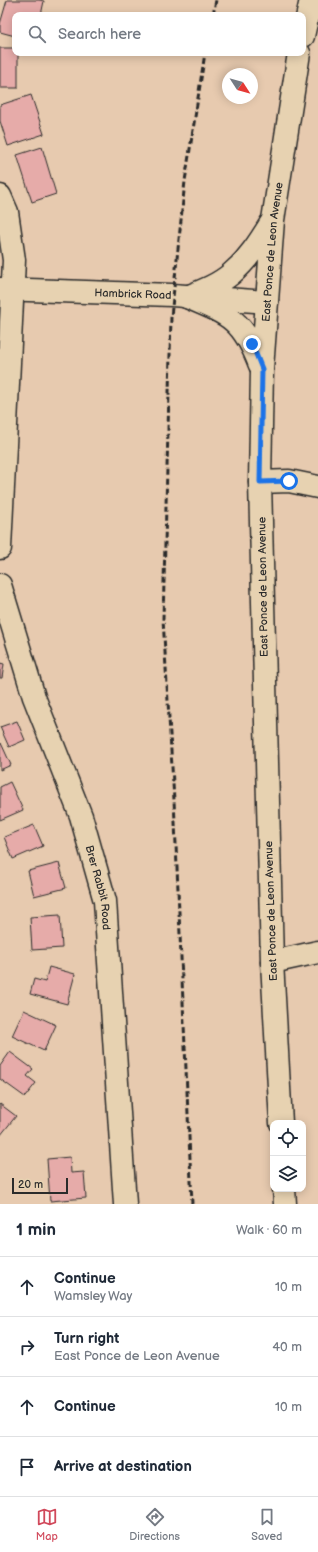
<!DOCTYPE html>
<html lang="en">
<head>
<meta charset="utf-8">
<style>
	:root { --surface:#fff; --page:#f6f6f7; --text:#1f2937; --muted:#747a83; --line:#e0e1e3; --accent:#d1495b }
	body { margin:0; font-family:"Balsamiq Sans",sans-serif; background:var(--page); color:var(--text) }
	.controls { position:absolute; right:12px; bottom:12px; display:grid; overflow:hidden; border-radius:8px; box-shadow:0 2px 10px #0003 }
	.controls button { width:36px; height:36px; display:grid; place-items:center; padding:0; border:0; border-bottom:1px solid var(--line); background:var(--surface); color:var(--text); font:20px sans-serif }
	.compass { position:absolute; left:222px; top:68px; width:36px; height:36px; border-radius:50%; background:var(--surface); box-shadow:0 2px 10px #0003; rotate:126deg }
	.scale { position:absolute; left:12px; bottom:10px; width:56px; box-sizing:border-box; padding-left:4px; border:2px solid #2b2b2b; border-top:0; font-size:11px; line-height:14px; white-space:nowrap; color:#2b2b2b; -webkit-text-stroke:3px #e7d2b1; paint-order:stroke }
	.stop { position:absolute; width:12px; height:12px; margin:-9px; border:3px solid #1a73e8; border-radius:50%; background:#fff }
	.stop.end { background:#1a73e8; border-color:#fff; box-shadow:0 1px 4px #0008 }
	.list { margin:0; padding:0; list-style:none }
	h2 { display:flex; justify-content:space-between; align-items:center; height:52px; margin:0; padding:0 16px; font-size:17px }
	h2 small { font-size:13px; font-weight:400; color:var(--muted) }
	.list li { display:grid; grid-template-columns:26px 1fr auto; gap:12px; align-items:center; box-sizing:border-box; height:60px; padding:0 16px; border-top:1px solid var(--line) }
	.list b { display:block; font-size:15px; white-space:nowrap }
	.list p { margin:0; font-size:13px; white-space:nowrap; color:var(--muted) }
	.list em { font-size:13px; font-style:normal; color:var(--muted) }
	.icon { flex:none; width:22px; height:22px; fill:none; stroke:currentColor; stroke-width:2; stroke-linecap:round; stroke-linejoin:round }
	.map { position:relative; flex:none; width:318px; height:1204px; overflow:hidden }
	.search { position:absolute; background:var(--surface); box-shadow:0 2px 10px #0003; left:12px; right:12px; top:12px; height:44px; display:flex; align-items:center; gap:10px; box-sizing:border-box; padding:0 14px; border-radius:8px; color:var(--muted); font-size:15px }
	.sheet { height:292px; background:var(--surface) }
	nav { display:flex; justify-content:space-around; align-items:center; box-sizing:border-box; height:56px; border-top:1px solid var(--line); background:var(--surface); font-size:11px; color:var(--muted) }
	nav a { display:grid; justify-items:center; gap:2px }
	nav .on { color:var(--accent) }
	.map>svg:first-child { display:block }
</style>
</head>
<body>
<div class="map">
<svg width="318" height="1204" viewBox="0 0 318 1204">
	<rect width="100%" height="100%" fill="#e7caaf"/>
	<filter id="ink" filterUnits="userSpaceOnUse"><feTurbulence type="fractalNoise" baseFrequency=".025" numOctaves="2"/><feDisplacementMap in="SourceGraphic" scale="8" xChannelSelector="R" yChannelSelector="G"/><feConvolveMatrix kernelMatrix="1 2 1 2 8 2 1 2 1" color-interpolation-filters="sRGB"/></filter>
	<g filter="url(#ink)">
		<g fill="#e6aba9" stroke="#2b2b2b">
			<polygon points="7,0 39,0 44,1 41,15 15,15 15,36 0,32 0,24"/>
			<polygon points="0,48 15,48 15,53 18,53 18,88 0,88"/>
			<polygon points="31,95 44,134 8,146 0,121 0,105"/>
			<polygon points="42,147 56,194 32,202 17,155"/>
			<polygon points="0,663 4,664 2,678 0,678"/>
			<polygon points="17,721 25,740 9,747 0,727"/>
			<polygon points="1,743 11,765 0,770 0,744"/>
			<polygon points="10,782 23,810 0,820 0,787"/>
			<polygon points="34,825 43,846 13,859 4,837"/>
			<polygon points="59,863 66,888 34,896 28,871"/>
			<polygon points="60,915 62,948 32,950 30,917"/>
			<polygon points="49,967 75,974 67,1004 30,994 34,979 45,982"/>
			<polygon points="24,1010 56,1025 44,1051 12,1036"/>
			<polygon points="10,1052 33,1069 27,1076 36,1083 25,1097 0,1079 0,1066"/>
			<polygon points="0,1104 16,1116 0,1136"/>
			<polygon points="70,1157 71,1173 84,1172 86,1198 50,1201 47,1159"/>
		</g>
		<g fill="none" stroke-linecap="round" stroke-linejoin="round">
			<defs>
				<g id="minor">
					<polyline points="0,196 7,212 14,260 0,548"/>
					<path id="s1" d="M0,289L172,295L267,302"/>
					<polyline points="260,482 289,481 318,487"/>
					<path id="s2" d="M0,585L34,697L81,816L105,901L125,1204"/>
					<polyline points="272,962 318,952"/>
				</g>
				<g id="major">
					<polyline points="303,36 311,0"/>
					<path d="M187,297C202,291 218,285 231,274C248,260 260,241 271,223"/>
					<path d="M187,297C230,315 243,320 260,365"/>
					<path id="s3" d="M281,1123L272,962L260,482L262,369L273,220L299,53"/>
					<polyline points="284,1189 285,1204"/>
				</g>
			</defs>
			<use href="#minor" stroke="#2b2b2b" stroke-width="25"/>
			<use href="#major" stroke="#2b2b2b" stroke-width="25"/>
			<use href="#minor" stroke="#e7d2b1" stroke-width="22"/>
			<use href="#major" stroke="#e7d2b1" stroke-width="22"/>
			<g stroke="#2b2b2b" stroke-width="3" stroke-dasharray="6 3" stroke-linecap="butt">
				<polyline points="213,15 216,0"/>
				<polyline points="192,1204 174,800 163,619 171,317 185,181 205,53"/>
			</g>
		</g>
	</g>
	<g fill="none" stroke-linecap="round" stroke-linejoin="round" filter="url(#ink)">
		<polyline stroke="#1a73e8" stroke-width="5" points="252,344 262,369 260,482 289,481"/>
	</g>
	<g text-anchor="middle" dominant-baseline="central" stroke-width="3.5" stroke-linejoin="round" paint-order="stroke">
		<g font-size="11" fill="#2b2b2b" stroke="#e7d2b1">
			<text stroke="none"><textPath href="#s3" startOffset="872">East Ponce de Leon Avenue</textPath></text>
			<text stroke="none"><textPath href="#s1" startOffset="133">Hambrick Road</textPath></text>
			<text transform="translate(263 587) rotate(-91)">East Ponce de Leon Avenue</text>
			<text stroke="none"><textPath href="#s2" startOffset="319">Brer Rabbit Road</textPath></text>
			<text transform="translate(271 911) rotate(-92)">East Ponce de Leon Avenue</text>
		</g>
	</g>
</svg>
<div class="controls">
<button><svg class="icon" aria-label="locate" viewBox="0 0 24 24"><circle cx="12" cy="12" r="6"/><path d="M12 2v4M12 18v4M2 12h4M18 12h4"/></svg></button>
<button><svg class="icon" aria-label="layers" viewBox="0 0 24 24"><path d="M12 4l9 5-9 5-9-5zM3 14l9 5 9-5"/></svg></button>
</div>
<svg class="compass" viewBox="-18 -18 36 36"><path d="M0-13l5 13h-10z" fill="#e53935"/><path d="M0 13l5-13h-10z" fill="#747a83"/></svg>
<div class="scale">20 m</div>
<div class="stop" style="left:289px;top:481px"></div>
<div class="stop end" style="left:252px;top:344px"></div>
<div class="search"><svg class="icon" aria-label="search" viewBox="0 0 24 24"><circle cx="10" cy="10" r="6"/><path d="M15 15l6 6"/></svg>Search here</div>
</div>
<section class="sheet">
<h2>1 min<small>Walk · 60 m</small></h2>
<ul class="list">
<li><svg class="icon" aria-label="ahead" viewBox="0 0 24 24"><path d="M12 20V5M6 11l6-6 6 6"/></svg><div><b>Continue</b><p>Wamsley Way</p></div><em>10 m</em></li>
<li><svg class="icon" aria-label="right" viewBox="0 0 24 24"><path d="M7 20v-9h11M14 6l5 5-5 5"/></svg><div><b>Turn right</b><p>East Ponce de Leon Avenue</p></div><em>40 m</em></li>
<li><svg class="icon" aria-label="ahead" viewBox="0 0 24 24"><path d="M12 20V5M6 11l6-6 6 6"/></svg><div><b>Continue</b></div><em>10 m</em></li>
<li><svg class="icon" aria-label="arrive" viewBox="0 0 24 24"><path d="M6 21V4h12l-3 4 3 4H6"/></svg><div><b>Arrive at destination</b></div></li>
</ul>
</section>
<nav>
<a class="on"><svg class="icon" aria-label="map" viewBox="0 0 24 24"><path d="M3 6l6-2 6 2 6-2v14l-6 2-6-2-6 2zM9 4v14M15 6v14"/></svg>Map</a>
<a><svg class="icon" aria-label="directions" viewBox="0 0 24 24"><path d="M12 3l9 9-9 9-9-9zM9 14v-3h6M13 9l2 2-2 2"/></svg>Directions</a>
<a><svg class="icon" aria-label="saved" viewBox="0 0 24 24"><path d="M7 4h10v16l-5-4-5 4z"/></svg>Saved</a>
</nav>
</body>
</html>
